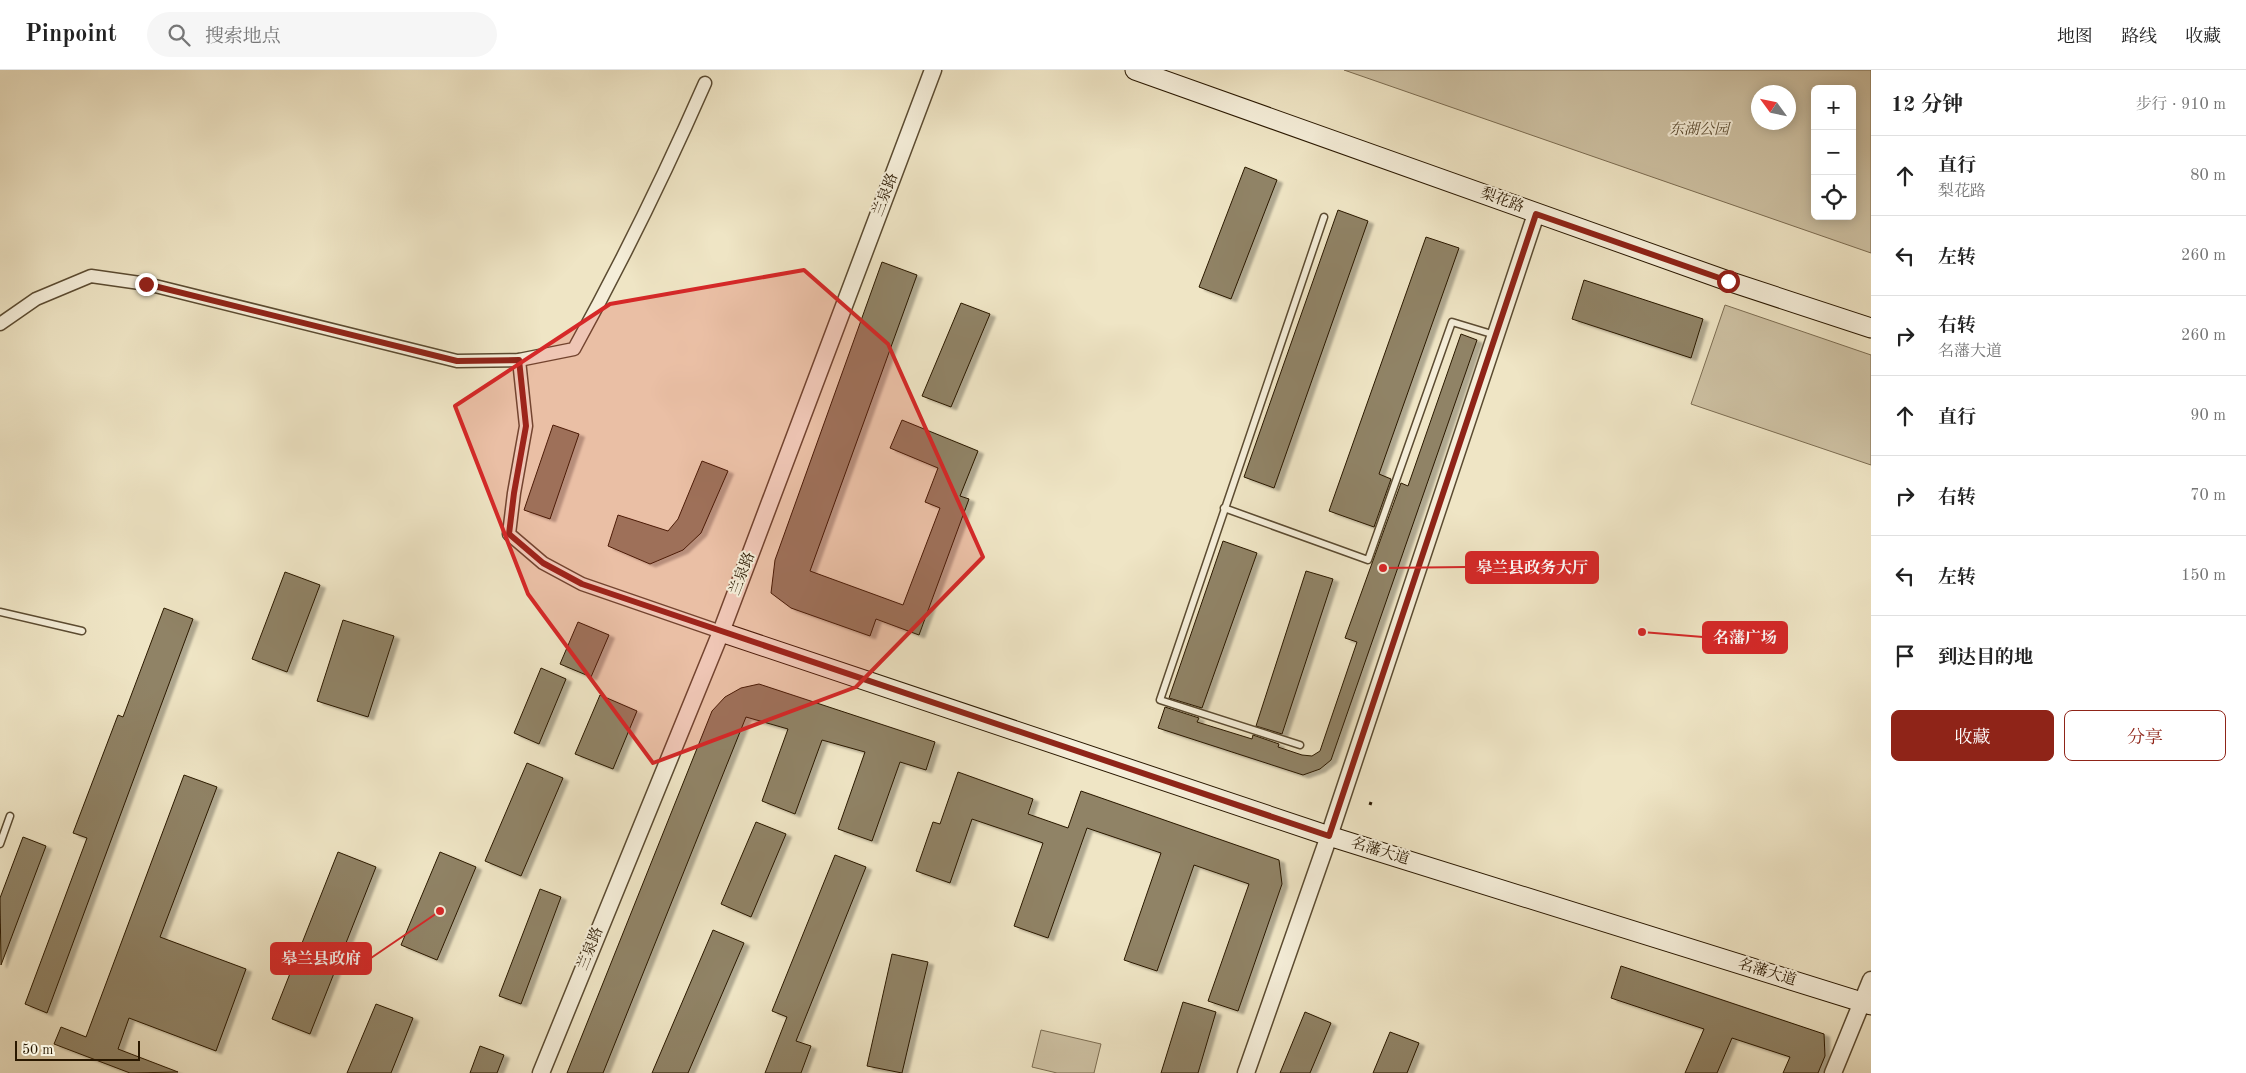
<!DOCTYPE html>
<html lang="zh">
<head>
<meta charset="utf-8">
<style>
	:root { --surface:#fff; --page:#f6f6f6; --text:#222; --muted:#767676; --line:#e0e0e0; --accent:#8f2418 }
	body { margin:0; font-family:"Old Standard TT","Noto Serif SC",serif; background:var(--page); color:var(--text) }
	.controls { position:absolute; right:15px; top:15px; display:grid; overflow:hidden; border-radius:8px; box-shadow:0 2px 12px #0003 }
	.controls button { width:45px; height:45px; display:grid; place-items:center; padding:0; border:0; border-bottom:1px solid var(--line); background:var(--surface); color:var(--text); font:25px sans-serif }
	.compass { position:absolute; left:1751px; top:15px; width:45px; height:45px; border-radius:50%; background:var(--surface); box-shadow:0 2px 12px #0003; rotate:303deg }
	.scale { position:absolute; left:15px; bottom:12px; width:125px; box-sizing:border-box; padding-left:5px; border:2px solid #2a1800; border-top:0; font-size:14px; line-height:18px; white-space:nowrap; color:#2a1800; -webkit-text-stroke:4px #f5eed9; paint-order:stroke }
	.stop { position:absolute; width:15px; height:15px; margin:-11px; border:4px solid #8f2418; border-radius:50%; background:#fff }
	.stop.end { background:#8f2418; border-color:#fff; box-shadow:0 1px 5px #0008 }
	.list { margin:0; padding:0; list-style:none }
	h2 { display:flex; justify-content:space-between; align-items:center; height:65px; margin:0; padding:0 20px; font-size:21px }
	h2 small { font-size:16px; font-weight:400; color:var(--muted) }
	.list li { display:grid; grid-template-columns:32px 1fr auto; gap:15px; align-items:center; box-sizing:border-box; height:80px; padding:0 20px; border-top:1px solid var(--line) }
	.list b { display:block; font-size:19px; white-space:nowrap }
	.list p { margin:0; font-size:16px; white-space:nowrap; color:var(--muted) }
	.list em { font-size:16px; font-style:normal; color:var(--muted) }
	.actions { display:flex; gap:10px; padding:15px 20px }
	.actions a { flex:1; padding:11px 0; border:1px solid var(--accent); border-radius:8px; text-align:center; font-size:18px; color:var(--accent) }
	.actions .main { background:var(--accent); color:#fff }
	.icon { flex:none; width:28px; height:28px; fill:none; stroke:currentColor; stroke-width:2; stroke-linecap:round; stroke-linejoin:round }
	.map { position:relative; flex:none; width:1871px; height:1003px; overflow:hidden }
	header { display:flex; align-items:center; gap:30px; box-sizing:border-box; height:70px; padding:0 25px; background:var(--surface); border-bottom:1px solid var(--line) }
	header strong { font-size:24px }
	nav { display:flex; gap:28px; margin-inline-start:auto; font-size:18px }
	.search { width:350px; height:45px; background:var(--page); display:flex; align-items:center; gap:12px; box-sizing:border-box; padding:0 18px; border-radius:28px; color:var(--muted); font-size:19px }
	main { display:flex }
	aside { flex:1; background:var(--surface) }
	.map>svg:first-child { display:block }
</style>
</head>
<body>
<header>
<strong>Pinpoint</strong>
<div class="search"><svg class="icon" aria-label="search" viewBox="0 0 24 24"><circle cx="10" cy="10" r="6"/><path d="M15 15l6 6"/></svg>搜索地点</div>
<nav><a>地图</a><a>路线</a><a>收藏</a></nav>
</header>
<main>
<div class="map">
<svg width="1871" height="1003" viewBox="0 0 1871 1003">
	<defs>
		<filter id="shadow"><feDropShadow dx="5.5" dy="3" stdDeviation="1" flood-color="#0004"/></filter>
	</defs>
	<rect width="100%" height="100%" fill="#efe5c5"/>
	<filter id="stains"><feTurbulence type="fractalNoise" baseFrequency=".004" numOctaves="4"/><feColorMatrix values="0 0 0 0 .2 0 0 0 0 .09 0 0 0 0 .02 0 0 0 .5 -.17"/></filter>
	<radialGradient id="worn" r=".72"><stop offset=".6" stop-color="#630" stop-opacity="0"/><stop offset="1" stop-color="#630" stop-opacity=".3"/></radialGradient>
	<g fill="#cec2a4" stroke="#7c6d52" fill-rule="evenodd">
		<path d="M1344,0H1871V183ZM1815,19H1852V146H1815ZM1758,22H1788V52H1758Z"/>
		<polygon points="1725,235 1871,285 1871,395 1691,334"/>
		<polygon points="1041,960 1101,974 1094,1003 1057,1003 1032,997"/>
	</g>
	<g fill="#908366" stroke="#2a1800" filter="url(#shadow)">
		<polygon points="1245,97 1277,110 1231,229 1199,217"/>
		<polygon points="1338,140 1368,151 1274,418 1244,407"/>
		<polygon points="1426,167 1459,178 1379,404 1391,409 1374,457 1329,441"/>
		<polygon points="882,192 917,205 810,501 903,535 940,438 925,432 938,398 890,378 902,350 978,381 960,426 969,429 919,565 876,549 870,566 791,538 771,523 775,490"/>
		<polygon points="1584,210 1703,249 1691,288 1572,249"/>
		<polygon points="961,233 990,244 951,337 922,326"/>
		<polygon points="1461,264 1477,270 1331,690 1320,699 1303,705 1158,658 1165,637 1199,648 1197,652 1252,669 1253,665 1279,674 1278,677 1302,685 1312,686 1320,681 1357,572 1345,568 1401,413 1408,416"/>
		<polygon points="553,355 579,364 550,449 524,440"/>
		<polygon points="702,391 728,401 701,463 683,480 650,494 608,476 618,445 668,461 678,449"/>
		<polygon points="1223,471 1257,483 1202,638 1169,628"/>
		<polygon points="1306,501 1333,509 1282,664 1256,656"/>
		<polygon points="285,502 320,515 287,602 252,589"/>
		<polygon points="164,538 193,549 47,943 25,934 87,768 73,763 118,645 123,647"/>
		<polygon points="343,550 394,566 368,647 317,631"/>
		<polygon points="578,552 609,565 591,607 560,594"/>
		<polygon points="541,598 566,609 539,674 514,663"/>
		<polygon points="759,614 935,672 926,700 900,692 872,771 838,759 865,682 822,670 795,744 762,731 788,659 746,647 603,1003 567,1003 712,641 725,627 741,618"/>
		<polygon points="600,625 637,641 613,699 575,684"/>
		<polygon points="527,693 563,708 521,806 485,791"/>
		<polygon points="958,702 1033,729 1028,744 1068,758 1081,721 1279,790 1282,814 1238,941 1208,931 1249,814 1194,795 1157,901 1124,890 1161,783 1087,758 1048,868 1014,856 1043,773 972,749 950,813 916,801 933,752 940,754"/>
		<polygon points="184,705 217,717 160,867 246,899 216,981 129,948 118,979 178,1002 130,1003 54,974 61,957 86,967"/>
		<polygon points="756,752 786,764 751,847 721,834"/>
		<polygon points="23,767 46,776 1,895 0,828"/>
		<polygon points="338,782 376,797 310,964 272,949"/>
		<polygon points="440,782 476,797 437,890 401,875"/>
		<polygon points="835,785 866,797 796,971 811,976 801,1003 765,1003 787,947 772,941"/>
		<polygon points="540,819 561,827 521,934 499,926"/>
		<polygon points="713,860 744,873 688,1003 652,1003"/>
		<polygon points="892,884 928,892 902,1003 867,996"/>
		<polygon points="1621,896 1824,964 1825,986 1818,1003 1783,1003 1790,987 1732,968 1717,1003 1685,1003 1704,959 1611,928"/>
		<polygon points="1183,932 1216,942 1198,1003 1161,1003"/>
		<polygon points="376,934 413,948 391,1003 347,1003"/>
		<polygon points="1305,942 1331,953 1310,1003 1280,1003"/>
		<polygon points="1390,962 1419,973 1407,1003 1373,1003"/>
		<polygon points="480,976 504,985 497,1003 470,1003"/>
	</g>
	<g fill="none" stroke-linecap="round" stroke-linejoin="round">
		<defs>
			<g id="service">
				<polyline points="1224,438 1368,490 1452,252 1495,265"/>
				<polyline points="0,542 82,561"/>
				<polyline points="1300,675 1160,630 1324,147"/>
				<polyline points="0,774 10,746"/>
			</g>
			<g id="minor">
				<path d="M0,254L36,229L91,206L147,214L457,291L519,290L574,279C622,192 665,104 705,13"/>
				<polyline points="519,290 526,356 514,423 509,464 543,493 582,514 721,562"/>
			</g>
			<g id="tertiary">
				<polyline points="541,1003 721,562 933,0"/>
				<polyline points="1246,1003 1329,766 1536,144"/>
				<polyline points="1833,1003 1871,910"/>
			</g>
			<g id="secondary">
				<polyline points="1135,0 1728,211 1871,258"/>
				<polyline points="721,562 1329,766 1871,935"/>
			</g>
		</defs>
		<use href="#service" stroke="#5b4b31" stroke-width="9"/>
		<use href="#minor" stroke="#5b4b31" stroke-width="15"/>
		<use href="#tertiary" stroke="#5b4b31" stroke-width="19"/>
		<use href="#secondary" stroke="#2a1800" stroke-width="21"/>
		<polyline stroke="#2a1800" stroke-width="3" stroke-dasharray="4 2.5" stroke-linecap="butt" points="1370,735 1371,732"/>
		<use href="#service" stroke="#f5eed9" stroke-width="6"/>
		<use href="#minor" stroke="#f5eed9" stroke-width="12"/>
		<use href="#tertiary" stroke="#f5eed9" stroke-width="16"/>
		<use href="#secondary" stroke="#f5eed9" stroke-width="19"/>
	</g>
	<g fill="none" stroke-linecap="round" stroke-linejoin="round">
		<polyline stroke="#8f2418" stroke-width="6" points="146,214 457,291 519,290 526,356 514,423 509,464 543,493 582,514 1329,766 1536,144 1728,211"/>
	</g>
	<path fill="#d62828" fill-opacity="0.2" stroke="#d62828" stroke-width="4" stroke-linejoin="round" d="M804,200L888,274L983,487L856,617L653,693L528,524L455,336L610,234Z"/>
	<g text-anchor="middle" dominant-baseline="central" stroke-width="4" stroke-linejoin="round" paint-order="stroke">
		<g font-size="15" font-style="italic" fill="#5b4b31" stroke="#f5eed9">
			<text x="1699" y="60">东湖公园</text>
		</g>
		<g font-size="15" fill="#2a1800" stroke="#f5eed9">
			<text transform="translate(886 125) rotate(-69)">兰泉路</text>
			<text transform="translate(1502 131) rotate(20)">梨花路</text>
			<text transform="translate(743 504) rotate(-69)">兰泉路</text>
			<text transform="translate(1380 782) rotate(17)">名藩大道</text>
			<text transform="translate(591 879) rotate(-68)">兰泉路</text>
			<text transform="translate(1767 903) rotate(17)">名藩大道</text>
		</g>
	</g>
	<path fill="none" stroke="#d62828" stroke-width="2" d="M1383 498L1466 497M1642 562L1703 567M440 841L371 888"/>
	<g fill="#d62828" stroke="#f5eed9" stroke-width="2">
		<circle cx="1383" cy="498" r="5"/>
		<circle cx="1642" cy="562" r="5"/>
		<circle cx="440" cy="841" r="5"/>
	</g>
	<g fill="#d62828" stroke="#d62828" stroke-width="2">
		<rect x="1466" y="482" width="132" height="31" rx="5"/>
		<rect x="1703" y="552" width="84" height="31" rx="5"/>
		<rect x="271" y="873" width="100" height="31" rx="5"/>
	</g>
	<g font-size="16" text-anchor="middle" font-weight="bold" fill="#fff">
		<text x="1532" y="503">皋兰县政务大厅</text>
		<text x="1745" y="573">名藩广场</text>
		<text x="321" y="894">皋兰县政府</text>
	</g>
	<rect width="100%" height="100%" filter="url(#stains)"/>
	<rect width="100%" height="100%" fill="url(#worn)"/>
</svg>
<div class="controls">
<button>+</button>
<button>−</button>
<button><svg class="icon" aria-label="locate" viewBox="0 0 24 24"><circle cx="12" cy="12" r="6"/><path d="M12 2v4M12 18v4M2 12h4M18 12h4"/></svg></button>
</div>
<svg class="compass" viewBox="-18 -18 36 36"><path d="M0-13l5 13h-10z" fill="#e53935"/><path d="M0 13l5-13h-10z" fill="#767676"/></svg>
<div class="scale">50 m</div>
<div class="stop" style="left:1728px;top:211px"></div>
<div class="stop end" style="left:146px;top:214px"></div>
</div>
<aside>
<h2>12 分钟<small>步行 · 910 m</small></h2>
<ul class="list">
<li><svg class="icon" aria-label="ahead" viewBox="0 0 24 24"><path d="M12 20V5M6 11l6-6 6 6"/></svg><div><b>直行</b><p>梨花路</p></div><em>80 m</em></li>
<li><svg class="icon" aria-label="left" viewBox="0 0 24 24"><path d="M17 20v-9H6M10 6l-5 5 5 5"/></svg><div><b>左转</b></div><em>260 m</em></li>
<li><svg class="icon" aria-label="right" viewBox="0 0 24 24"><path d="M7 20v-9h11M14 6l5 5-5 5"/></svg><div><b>右转</b><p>名藩大道</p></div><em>260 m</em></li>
<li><svg class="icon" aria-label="ahead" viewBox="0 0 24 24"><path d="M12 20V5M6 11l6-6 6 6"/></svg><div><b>直行</b></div><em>90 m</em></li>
<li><svg class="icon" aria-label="right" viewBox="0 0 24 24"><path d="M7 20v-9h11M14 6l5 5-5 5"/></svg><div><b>右转</b></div><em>70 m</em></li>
<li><svg class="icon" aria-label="left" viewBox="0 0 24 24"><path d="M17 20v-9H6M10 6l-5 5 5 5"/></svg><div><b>左转</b></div><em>150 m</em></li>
<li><svg class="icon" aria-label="arrive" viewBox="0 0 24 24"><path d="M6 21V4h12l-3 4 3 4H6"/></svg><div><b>到达目的地</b></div></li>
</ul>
<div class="actions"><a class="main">收藏</a><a>分享</a></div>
</aside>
</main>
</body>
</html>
